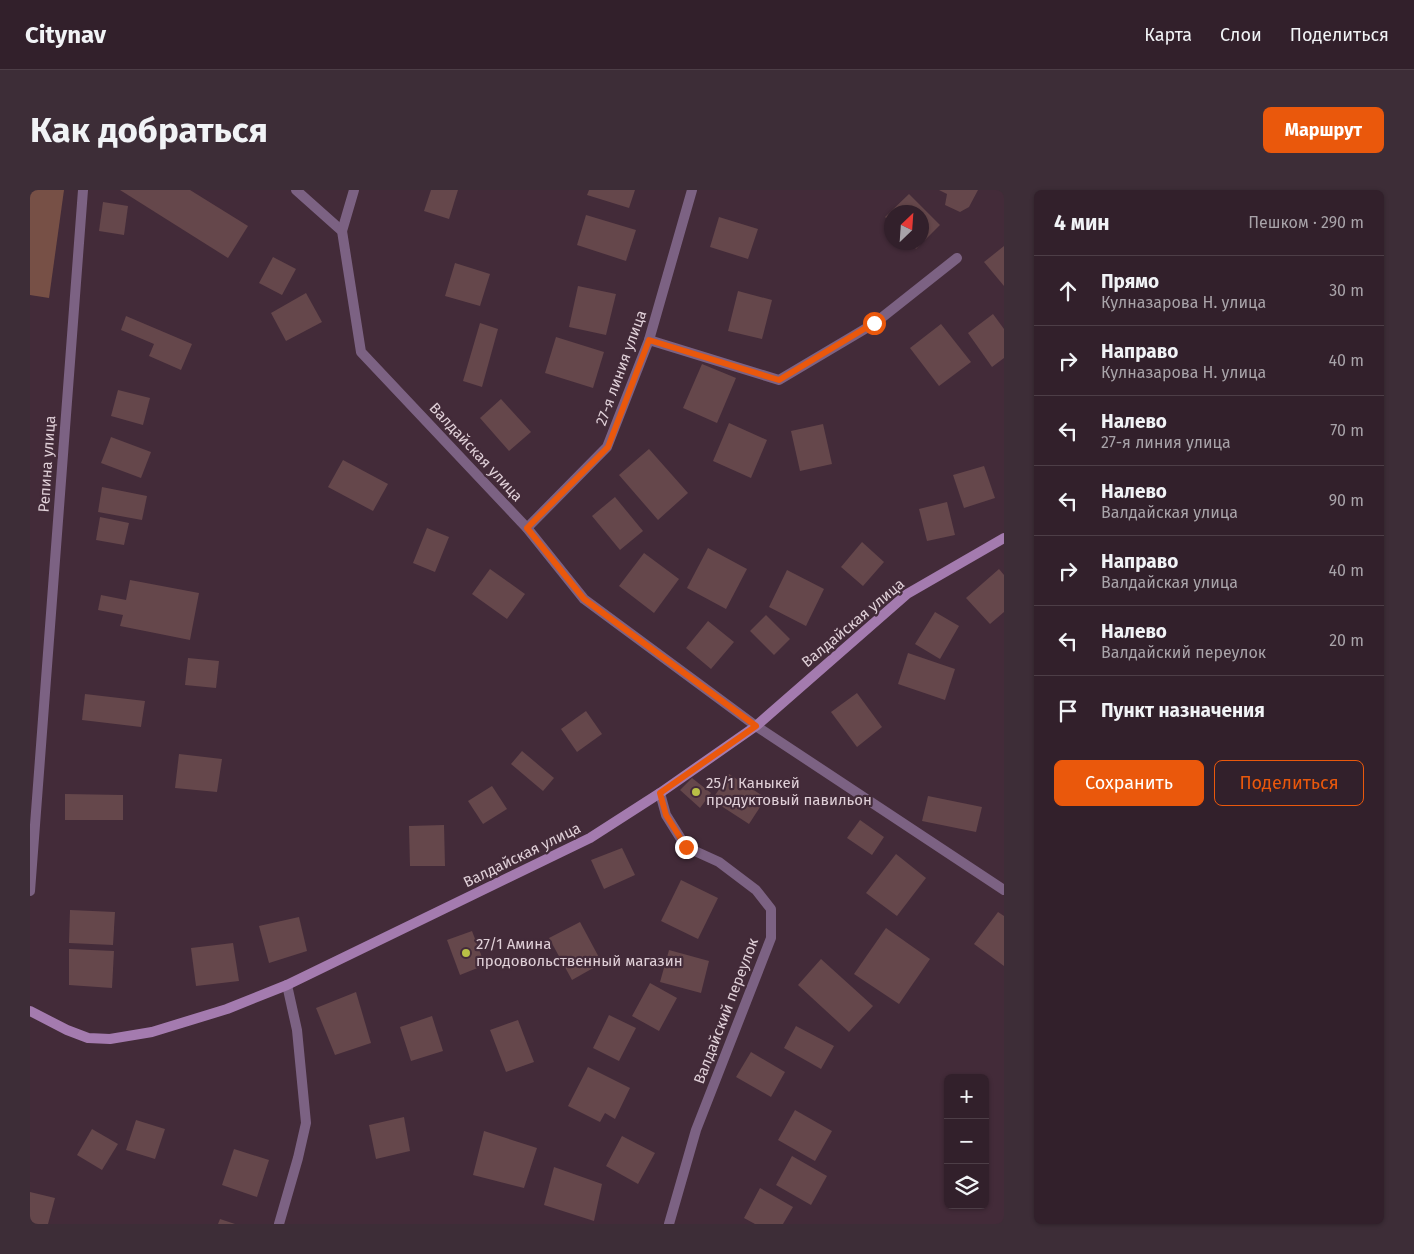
<!DOCTYPE html>
<html lang="ru">
<head>
<meta charset="utf-8">
<style>
	:root { --surface:#32202b; --page:#3d2d37; --text:#f1f3f6; --muted:#a8a3a9; --line:#4d3e47; --accent:#ea580c }
	body { margin:0; font-family:"Fira Sans",sans-serif; background:var(--page); color:var(--text) }
	.controls { position:absolute; right:15px; bottom:15px; display:grid; overflow:hidden; border-radius:8px; box-shadow:0 1px 4px #0004 }
	.controls button { width:45px; height:45px; display:grid; place-items:center; padding:0; border:0; border-bottom:1px solid var(--line); background:var(--surface); color:var(--text); font:25px sans-serif }
	.compass { position:absolute; left:854px; top:15px; width:45px; height:45px; border-radius:50%; background:var(--surface); box-shadow:0 1px 4px #0004; rotate:25deg }
	.stop { position:absolute; width:15px; height:15px; margin:-11px; border:4px solid #ea580c; border-radius:50%; background:#fff }
	.stop.end { background:#ea580c; border-color:#fff; box-shadow:0 1px 5px #0008 }
	.list { margin:0; padding:0; list-style:none }
	h2 { display:flex; justify-content:space-between; align-items:center; height:65px; margin:0; padding:0 20px; font-size:21px }
	h2 small { font-size:16px; font-weight:400; color:var(--muted) }
	.list li { display:grid; grid-template-columns:32px 1fr auto; gap:15px; align-items:center; box-sizing:border-box; height:70px; padding:0 20px; border-top:1px solid var(--line) }
	.list b { display:block; font-size:19px; white-space:nowrap }
	.list p { margin:0; font-size:16px; white-space:nowrap; color:var(--muted) }
	.list em { font-size:16px; font-style:normal; color:var(--muted) }
	.actions { display:flex; gap:10px; padding:15px 20px }
	.actions a { flex:1; padding:11px 0; border:1px solid var(--accent); border-radius:8px; text-align:center; font-size:18px; color:var(--accent) }
	.actions .main { background:var(--accent); color:#fff }
	.icon { flex:none; width:28px; height:28px; fill:none; stroke:currentColor; stroke-width:2; stroke-linecap:round; stroke-linejoin:round }
	.map { position:relative; flex:none; width:974px; height:1034px; overflow:hidden; border-radius:8px }
	header { display:flex; align-items:center; gap:30px; box-sizing:border-box; height:70px; padding:0 25px; background:var(--surface); border-bottom:1px solid var(--line) }
	header strong { font-size:24px }
	nav { display:flex; gap:28px; margin-inline-start:auto; font-size:18px }
	.intro { display:flex; align-items:center; justify-content:space-between; box-sizing:border-box; height:120px; padding:0 30px }
	h1 { margin:0; font-size:35px }
	.button { padding:12px 22px; border-radius:8px; background:var(--accent); color:#fff; font-size:18px; font-weight:700 }
	main { display:flex; gap:30px; padding:0 30px }
	aside { flex:1; background:var(--surface); border-radius:8px; box-shadow:0 1px 4px #0004 }
	.map>svg:first-child { display:block }
</style>
</head>
<body>
<header>
<strong>Citynav</strong>
<nav><a>Карта</a><a>Слои</a><a>Поделиться</a></nav>
</header>
<div class="intro"><h1>Как добраться</h1><a class="button">Маршрут</a></div>
<main>
<div class="map">
<svg width="974" height="1034" viewBox="0 0 974 1034">
	<rect width="100%" height="100%" fill="#432b39"/>
	<polygon fill="#775046" points="0,0 34,0 19,108 0,105"/>
	<g fill="#65474b">
		<polygon points="90,0 160,0 218,36 198,68"/>
		<polygon points="401,0 428,0 419,29 394,21"/>
		<polygon points="559,0 605,0 599,18 557,5"/>
		<polygon points="909,0 948,0 939,17 930,22 915,15 917,4"/>
		<polygon points="879,4 910,35 886,59 880,52 892,52 892,22 862,22 862,34 855,27"/>
		<polygon points="73,12 98,16 94,45 69,41"/>
		<polygon points="556,25 606,40 596,71 547,55"/>
		<polygon points="689,27 728,39 718,69 680,57"/>
		<polygon points="974,56 974,96 954,72"/>
		<polygon points="243,67 266,79 252,105 229,93"/>
		<polygon points="425,73 460,84 450,116 415,106"/>
		<polygon points="548,96 586,104 576,145 539,137"/>
		<polygon points="708,101 742,110 732,149 698,141"/>
		<polygon points="276,103 292,132 256,151 241,123"/>
		<polygon points="963,124 974,139 974,168 962,177 938,143"/>
		<polygon points="96,126 162,154 151,180 119,166 124,154 91,140"/>
		<polygon points="450,133 468,139 452,197 433,191"/>
		<polygon points="911,134 941,172 909,196 880,158"/>
		<polygon points="526,147 574,162 563,198 515,183"/>
		<polygon points="672,174 706,188 687,233 653,218"/>
		<polygon points="88,200 120,208 113,235 81,226"/>
		<polygon points="471,209 501,242 479,261 450,228"/>
		<polygon points="699,233 737,250 721,288 683,271"/>
		<polygon points="793,234 802,274 770,281 761,241"/>
		<polygon points="81,247 121,262 111,288 71,273"/>
		<polygon points="619,259 658,303 628,330 589,285"/>
		<polygon points="313,270 358,294 343,321 298,297"/>
		<polygon points="954,276 965,308 934,318 923,285"/>
		<polygon points="72,297 117,306 112,330 68,322"/>
		<polygon points="585,307 613,341 590,360 562,326"/>
		<polygon points="917,312 925,345 897,351 889,319"/>
		<polygon points="70,327 99,333 94,355 66,350"/>
		<polygon points="397,338 419,347 405,382 383,373"/>
		<polygon points="832,352 854,372 833,396 811,377"/>
		<polygon points="678,358 717,379 696,419 657,398"/>
		<polygon points="614,363 649,389 624,423 589,396"/>
		<polygon points="460,379 495,404 477,429 442,404"/>
		<polygon points="969,379 974,385 974,422 960,434 936,408"/>
		<polygon points="757,380 794,399 776,436 739,417"/>
		<polygon points="100,390 169,403 160,450 90,436 93,425 68,420 71,405 96,410"/>
		<polygon points="905,422 929,436 910,469 885,454"/>
		<polygon points="736,425 760,449 744,465 720,441"/>
		<polygon points="678,431 704,452 681,479 656,458"/>
		<polygon points="878,463 925,479 915,510 868,494"/>
		<polygon points="158,468 189,471 186,498 155,495"/>
		<polygon points="827,503 852,537 827,557 801,522"/>
		<polygon points="55,504 115,511 111,537 52,530"/>
		<polygon points="556,521 572,544 547,562 531,539"/>
		<polygon points="492,561 524,588 513,601 481,574"/>
		<polygon points="149,564 192,569 187,602 145,598"/>
		<polygon points="699,584 736,608 719,634 682,610"/>
		<polygon points="662,588 681,603 670,618 650,600"/>
		<polygon points="462,596 477,619 453,634 438,611"/>
		<polygon points="35,604 93,605 93,630 35,630"/>
		<polygon points="898,606 952,617 946,642 892,631"/>
		<polygon points="830,630 854,647 842,665 817,648"/>
		<polygon points="414,635 415,676 380,676 379,636"/>
		<polygon points="592,658 605,685 574,699 561,670"/>
		<polygon points="866,664 896,688 867,726 836,703"/>
		<polygon points="651,690 688,708 668,749 631,731"/>
		<polygon points="40,720 85,722 83,755 39,753"/>
		<polygon points="968,722 974,726 974,776 944,754"/>
		<polygon points="269,727 277,761 239,773 229,736"/>
		<polygon points="550,732 572,773 542,790 519,748"/>
		<polygon points="856,738 900,769 869,814 824,784"/>
		<polygon points="442,741 455,775 430,785 417,750"/>
		<polygon points="203,753 209,791 166,796 161,758"/>
		<polygon points="39,759 84,761 82,798 39,795"/>
		<polygon points="639,760 679,771 671,803 630,792"/>
		<polygon points="791,769 843,816 819,842 768,795"/>
		<polygon points="620,793 647,808 629,841 602,826"/>
		<polygon points="326,802 341,853 305,865 286,818"/>
		<polygon points="579,825 606,838 589,871 563,858"/>
		<polygon points="402,826 413,861 381,871 370,837"/>
		<polygon points="488,830 504,872 476,882 460,840"/>
		<polygon points="766,836 804,856 791,879 754,858"/>
		<polygon points="721,862 755,882 741,907 706,887"/>
		<polygon points="558,877 600,898 585,929 575,923 570,932 538,916"/>
		<polygon points="765,920 802,941 785,971 748,950"/>
		<polygon points="374,927 380,961 346,969 339,935"/>
		<polygon points="106,930 135,939 125,969 96,960"/>
		<polygon points="62,939 88,954 72,980 47,965"/>
		<polygon points="454,941 507,958 494,998 443,985"/>
		<polygon points="592,946 625,963 608,994 576,976"/>
		<polygon points="204,959 239,970 227,1007 192,995"/>
		<polygon points="762,966 797,986 781,1015 746,995"/>
		<polygon points="524,977 572,994 564,1031 514,1015"/>
		<polygon points="730,998 763,1017 753,1034 725,1034 714,1028"/>
		<polygon points="0,1002 25,1008 18,1034 0,1034"/>
		<polygon points="190,1029 205,1034 188,1034"/>
	</g>
	<g fill="none" stroke-linecap="round" stroke-linejoin="round">
		<g stroke="#7c6283" stroke-width="10">
			<polyline points="266,0 312,41 331,162 497,338 554,409 726,536 974,700"/>
			<polyline points="312,41 324,0"/>
			<polyline points="619,150 749,190 845,133 927,68"/>
			<polyline points="497,338 577,257 619,150 662,0"/>
			<polyline points="630,603 636,625 656,657 689,672 726,700 741,719 741,748 666,940 639,1034"/>
			<polyline points="0,701 53,0"/>
			<polyline points="249,1034 268,968 276,933 267,840 257,795"/>
		</g>
		<polyline stroke="#a47baf" stroke-width="10" points="0,821 37,840 58,848 80,849 122,842 197,819 257,795 560,648 630,603 726,536 877,404 974,348"/>
	</g>
	<g fill="none" stroke-linecap="round" stroke-linejoin="round">
		<polyline stroke="#ea580c" stroke-width="6" points="656,657 636,625 630,603 726,536 554,409 497,338 578,257 619,150 749,190 844,133"/>
	</g>
	<g fill="#b9c046" stroke="#432b39" stroke-width="2">
		<circle cx="666" cy="602" r="5"/>
		<circle cx="436" cy="763" r="5"/>
	</g>
	<g text-anchor="middle" dominant-baseline="central" stroke-width="4.5" stroke-linejoin="round" paint-order="stroke">
		<g font-size="15" fill="#e0d0d8" stroke="#432b39">
			<text transform="translate(591 178) rotate(-70)">27-я линия улица</text>
			<text transform="translate(446 262) rotate(47)">Валдайская улица</text>
			<text transform="translate(17 274) rotate(-86)">Репина улица</text>
			<text transform="translate(823 433) rotate(-40)">Валдайская улица</text>
			<text transform="translate(492 665) rotate(-26)">Валдайская улица</text>
			<text transform="translate(696 821) rotate(-69)">Валдайский переулок</text>
		</g>
		<g font-size="15" fill="#e0d0d8" stroke="#432b39" text-anchor="start">
			<text x="676" y="593">25/1 Каныкей<tspan x="676" dy="17">продуктовый павильон</tspan></text>
			<text x="446" y="754">27/1 Амина<tspan x="446" dy="17">продовольственный магазин</tspan></text>
		</g>
	</g>
</svg>
<div class="controls">
<button>+</button>
<button>−</button>
<button><svg class="icon" aria-label="layers" viewBox="0 0 24 24"><path d="M12 4l9 5-9 5-9-5zM3 14l9 5 9-5"/></svg></button>
</div>
<svg class="compass" viewBox="-18 -18 36 36"><path d="M0-13l5 13h-10z" fill="#e53935"/><path d="M0 13l5-13h-10z" fill="#a8a3a9"/></svg>
<div class="stop" style="left:844px;top:133px"></div>
<div class="stop end" style="left:656px;top:657px"></div>
</div>
<aside>
<h2>4 мин<small>Пешком · 290 m</small></h2>
<ul class="list">
<li><svg class="icon" aria-label="ahead" viewBox="0 0 24 24"><path d="M12 20V5M6 11l6-6 6 6"/></svg><div><b>Прямо</b><p>Кулназарова Н. улица</p></div><em>30 m</em></li>
<li><svg class="icon" aria-label="right" viewBox="0 0 24 24"><path d="M7 20v-9h11M14 6l5 5-5 5"/></svg><div><b>Направо</b><p>Кулназарова Н. улица</p></div><em>40 m</em></li>
<li><svg class="icon" aria-label="left" viewBox="0 0 24 24"><path d="M17 20v-9H6M10 6l-5 5 5 5"/></svg><div><b>Налево</b><p>27-я линия улица</p></div><em>70 m</em></li>
<li><svg class="icon" aria-label="left" viewBox="0 0 24 24"><path d="M17 20v-9H6M10 6l-5 5 5 5"/></svg><div><b>Налево</b><p>Валдайская улица</p></div><em>90 m</em></li>
<li><svg class="icon" aria-label="right" viewBox="0 0 24 24"><path d="M7 20v-9h11M14 6l5 5-5 5"/></svg><div><b>Направо</b><p>Валдайская улица</p></div><em>40 m</em></li>
<li><svg class="icon" aria-label="left" viewBox="0 0 24 24"><path d="M17 20v-9H6M10 6l-5 5 5 5"/></svg><div><b>Налево</b><p>Валдайский переулок</p></div><em>20 m</em></li>
<li><svg class="icon" aria-label="arrive" viewBox="0 0 24 24"><path d="M6 21V4h12l-3 4 3 4H6"/></svg><div><b>Пункт назначения</b></div></li>
</ul>
<div class="actions"><a class="main">Сохранить</a><a>Поделиться</a></div>
</aside>
</main>
</body>
</html>
